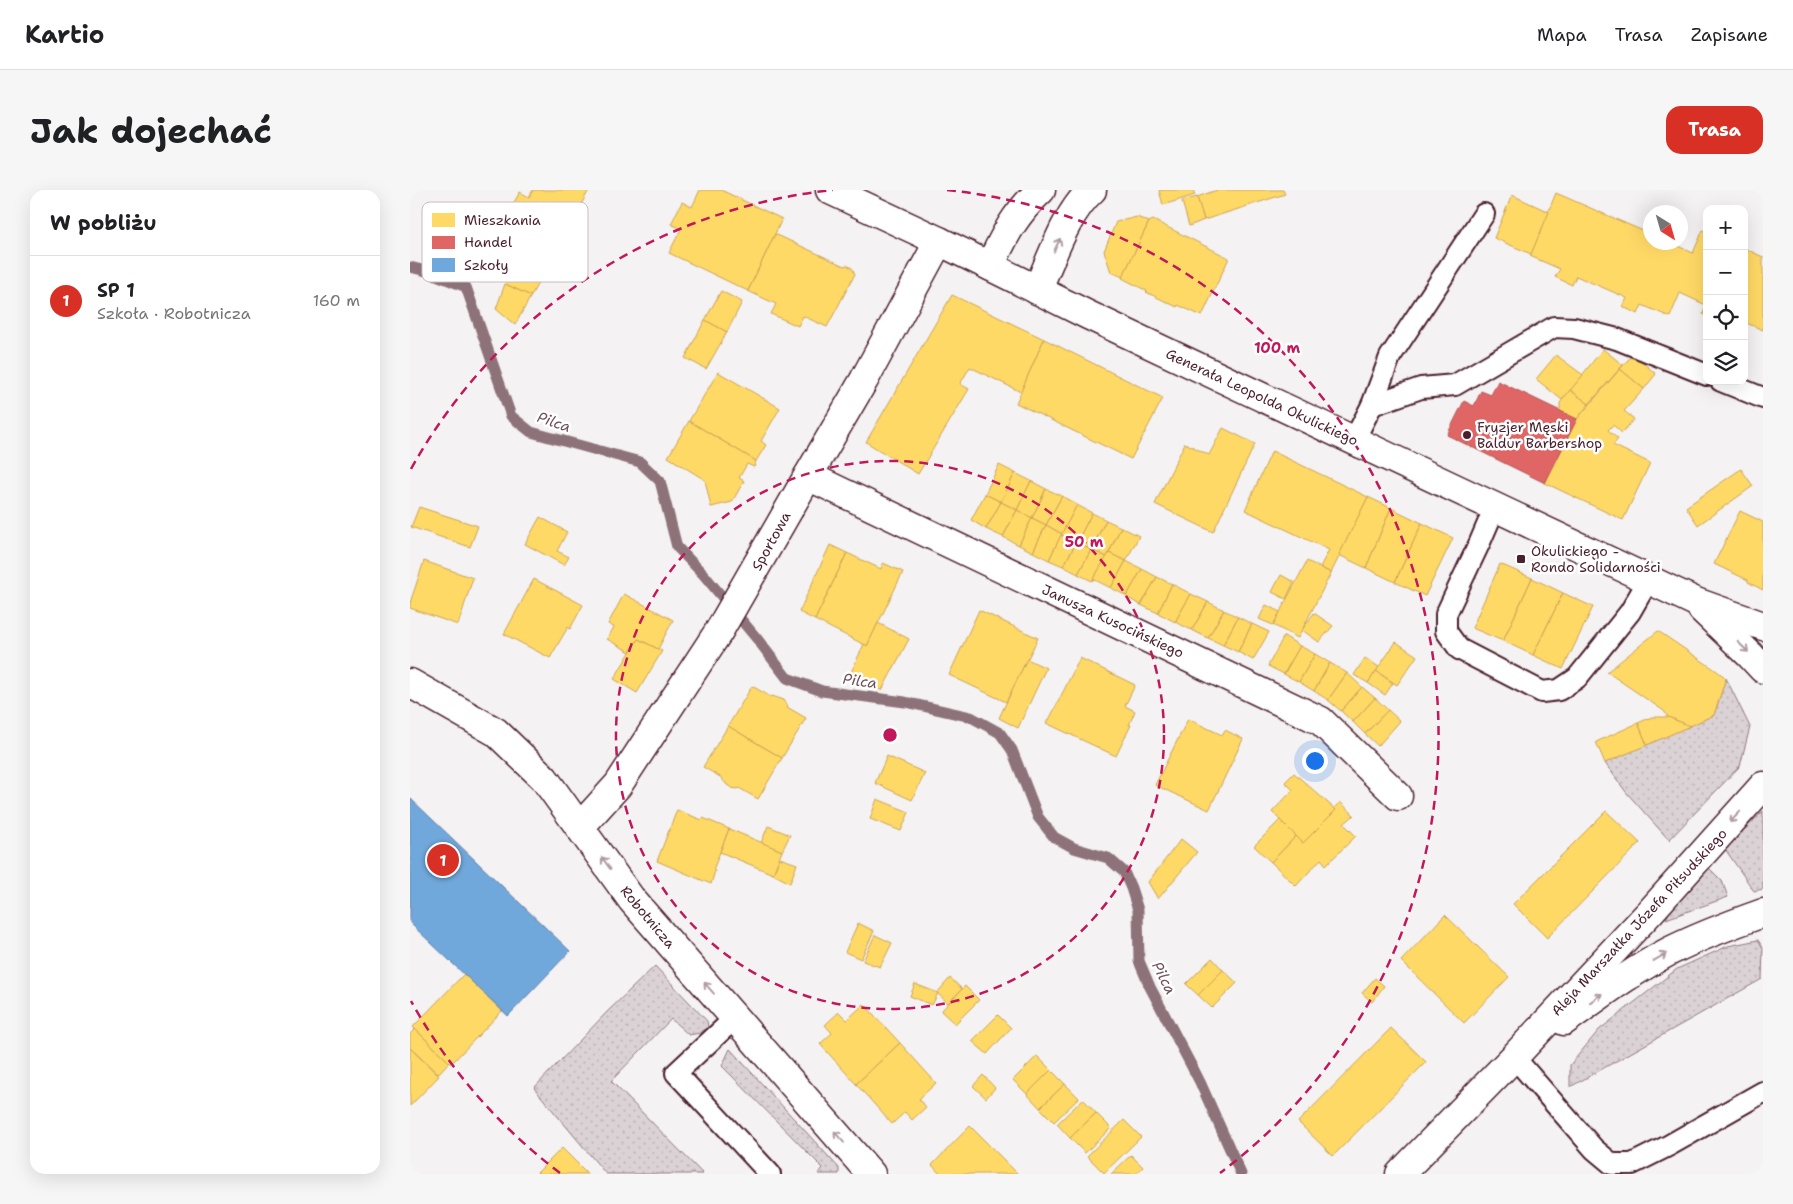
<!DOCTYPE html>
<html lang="pl">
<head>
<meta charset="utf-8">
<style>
	:root { --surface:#fff; --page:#f6f6f6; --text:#202124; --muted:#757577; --line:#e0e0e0; --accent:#d93025 }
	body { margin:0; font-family:"Shantell Sans",sans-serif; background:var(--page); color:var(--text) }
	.controls { position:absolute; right:15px; top:15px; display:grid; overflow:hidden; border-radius:10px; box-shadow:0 5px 20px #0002 }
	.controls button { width:45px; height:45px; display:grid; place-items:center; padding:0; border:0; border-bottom:1px solid var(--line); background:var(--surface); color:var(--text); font:25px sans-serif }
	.compass { position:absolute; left:1233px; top:15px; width:45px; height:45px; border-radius:50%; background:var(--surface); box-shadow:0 5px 20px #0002; rotate:143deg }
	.you { position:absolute; left:904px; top:570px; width:18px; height:18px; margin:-12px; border:4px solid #fff; border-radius:50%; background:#1a73e8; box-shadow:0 0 0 8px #1a73e833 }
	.badge { display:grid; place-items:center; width:32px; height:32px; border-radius:50%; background:var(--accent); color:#fff; font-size:16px; font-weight:700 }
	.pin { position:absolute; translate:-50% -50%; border:2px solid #fff; box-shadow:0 1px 5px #0006 }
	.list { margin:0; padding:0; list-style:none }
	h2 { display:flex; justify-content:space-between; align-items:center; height:65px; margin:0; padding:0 20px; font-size:21px }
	h2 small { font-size:16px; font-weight:400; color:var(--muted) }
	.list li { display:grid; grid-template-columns:32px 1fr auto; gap:15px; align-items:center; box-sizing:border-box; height:90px; padding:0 20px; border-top:1px solid var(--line) }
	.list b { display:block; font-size:19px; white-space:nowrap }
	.list p { margin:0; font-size:16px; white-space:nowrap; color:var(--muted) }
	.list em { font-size:16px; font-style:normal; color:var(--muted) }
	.icon { flex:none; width:28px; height:28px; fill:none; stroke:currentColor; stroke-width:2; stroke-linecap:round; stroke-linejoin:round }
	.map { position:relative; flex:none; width:1353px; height:984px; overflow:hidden; border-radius:15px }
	header { display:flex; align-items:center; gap:30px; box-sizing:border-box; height:70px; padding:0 25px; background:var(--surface); border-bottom:1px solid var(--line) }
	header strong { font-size:24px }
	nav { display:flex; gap:28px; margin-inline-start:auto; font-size:18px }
	.intro { display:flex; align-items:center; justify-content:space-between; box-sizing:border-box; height:120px; padding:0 30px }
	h1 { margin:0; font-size:35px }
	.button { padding:12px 22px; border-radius:15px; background:var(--accent); color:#fff; font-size:18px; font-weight:700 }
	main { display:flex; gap:30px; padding:0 30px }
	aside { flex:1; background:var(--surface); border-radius:15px; box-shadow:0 5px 20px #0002 }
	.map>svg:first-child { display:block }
</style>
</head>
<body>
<header>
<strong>Kartio</strong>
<nav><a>Mapa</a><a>Trasa</a><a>Zapisane</a></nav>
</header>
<div class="intro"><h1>Jak dojechać</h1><a class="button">Trasa</a></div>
<main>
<aside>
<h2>W pobliżu<small></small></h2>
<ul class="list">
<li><span class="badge">1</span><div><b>SP 1</b><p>Szkoła · Robotnicza</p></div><em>160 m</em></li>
</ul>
</aside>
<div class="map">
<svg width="1353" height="984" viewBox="0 0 1353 984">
	<defs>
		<pattern id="grass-dots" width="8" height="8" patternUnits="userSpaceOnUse" patternTransform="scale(1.25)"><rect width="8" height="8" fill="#dbd2d5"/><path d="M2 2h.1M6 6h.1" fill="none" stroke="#bdb4b7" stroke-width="1.8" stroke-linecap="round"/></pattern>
	</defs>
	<rect width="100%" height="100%" fill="#f4f2f2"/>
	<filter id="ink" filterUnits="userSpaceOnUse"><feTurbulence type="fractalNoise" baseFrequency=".02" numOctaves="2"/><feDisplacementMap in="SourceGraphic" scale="10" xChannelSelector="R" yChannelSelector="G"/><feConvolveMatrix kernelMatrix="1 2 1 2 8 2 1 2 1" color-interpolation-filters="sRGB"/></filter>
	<g filter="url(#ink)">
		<g fill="url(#grass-dots)" stroke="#927880">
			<polygon points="1316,488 1340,537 1330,576 1259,650 1216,602 1195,573 1304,525"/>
			<polygon points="1353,621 1353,699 1344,701 1315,659"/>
			<polygon points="1299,678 1312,691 1318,707 1256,729 1261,718"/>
			<polygon points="1348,750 1353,758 1352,789 1160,897 1160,875 1189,840 1267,779 1318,756"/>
			<polygon points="245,776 297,831 298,837 290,843 279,845 261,829 201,891 293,984 196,984 124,898 197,822"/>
			<polygon points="320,859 429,978 429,984 408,984 413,978 312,876"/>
		</g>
		<g fill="#ffd966" stroke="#c9a154">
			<polygon points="123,0 179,0 145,62 101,37 112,19 103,14 110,2 119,7"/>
			<polygon points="290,0 311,0 372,29 338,101 259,63 271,39 261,34 272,12 282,17"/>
			<polygon points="749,0 783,0 785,5 753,15"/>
			<polygon points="807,0 873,0 875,4 794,30 787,7"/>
			<polygon points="1146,3 1240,44 1240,52 1259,52 1283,63 1293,40 1297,42 1297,126 1293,124 1296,115 1270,103 1260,127 1232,115 1228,124 1213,117 1217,108 1166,86 1162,95 1145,87 1150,79 1120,66"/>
			<polygon points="1102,5 1139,22 1121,64 1084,48"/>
			<polygon points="787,7 794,30 779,36 772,11"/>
			<polygon points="727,27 739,32 713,87 701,82 694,61 706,32"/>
			<polygon points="743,30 819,68 792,126 768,115 767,117 736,102 737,101 712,88 739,32"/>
			<polygon points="365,44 434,76 437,75 442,78 445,84 417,137 393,126 388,136 361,124 366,114 338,101"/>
			<polygon points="1334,58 1353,67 1353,140 1334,132"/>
			<polygon points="106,76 130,89 121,106 95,94"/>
			<polygon points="95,94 121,106 105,135 86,119"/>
			<polygon points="311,101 332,112 317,142 295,130"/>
			<polygon points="542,105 634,149 611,202 560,177 550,194 559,199 508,284 456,252"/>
			<polygon points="295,130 317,142 296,179 275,168"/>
			<polygon points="634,149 753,208 721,269 606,213"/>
			<polygon points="1193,159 1213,175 1179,214 1160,200"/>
			<polygon points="1223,164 1246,184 1234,199 1210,179"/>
			<polygon points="1146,165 1173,185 1152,210 1126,189"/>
			<polygon points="1210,179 1234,199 1214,221 1224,229 1212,243 1203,235 1198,240 1208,249 1203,255 1240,273 1213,330 1135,293 1167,229"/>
			<polygon points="308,182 370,218 351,251 356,255 346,271 279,231"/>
			<polygon points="1160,200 1179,214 1167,229 1150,221 1150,213"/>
			<polygon points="279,231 346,271 344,277 337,274 329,288 334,291 322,312 301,317 295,290 258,267"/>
			<polygon points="813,238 845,254 803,342 745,314 775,253 799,265"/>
			<polygon points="862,261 958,307 921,383 910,377 919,360 835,320"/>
			<polygon points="589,275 605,283 591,312 575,304"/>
			<polygon points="1331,279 1343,296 1288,335 1276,317"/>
			<polygon points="605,283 621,291 607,320 591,312"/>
			<polygon points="621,291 636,299 622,328 607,320"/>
			<polygon points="636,299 652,306 636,335 622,328"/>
			<polygon points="575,304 591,312 576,339 561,330"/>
			<polygon points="652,306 667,315 652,344 636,335"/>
			<polygon points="958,307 981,318 956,378 929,365"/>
			<polygon points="591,312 607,320 593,347 576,339"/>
			<polygon points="667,315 682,323 667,352 651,345"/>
			<polygon points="9,317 68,336 60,357 1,337"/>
			<polygon points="981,318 1012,333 985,392 956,378"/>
			<polygon points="607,320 622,328 609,355 593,347"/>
			<polygon points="1330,321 1353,332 1353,400 1338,392 1338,390 1304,374"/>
			<polygon points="682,323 696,330 681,360 667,352"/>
			<polygon points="130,327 157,342 147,361 159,367 154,375 115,354"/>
			<polygon points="622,328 636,335 623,362 609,355"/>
			<polygon points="696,330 711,337 697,367 681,360"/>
			<polygon points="1012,333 1043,348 1015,406 985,392"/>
			<polygon points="636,335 652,344 639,370 623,362"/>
			<polygon points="711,337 729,346 716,371 699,363"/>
			<polygon points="651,345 667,352 653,376 639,370"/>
			<polygon points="667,352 681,360 668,384 653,376"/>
			<polygon points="420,355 437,363 405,430 389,422"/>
			<polygon points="681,360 697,367 682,391 668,384"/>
			<polygon points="437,363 471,379 473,373 493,382 457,456 405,430"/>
			<polygon points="699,363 716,371 701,398 683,389"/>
			<polygon points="14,371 63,388 48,435 0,418 0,413"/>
			<polygon points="716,371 732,379 717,406 701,398"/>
			<polygon points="897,371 921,383 888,448 863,435"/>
			<polygon points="1090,374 1122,388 1093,451 1062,438"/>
			<polygon points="732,379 747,387 731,415 716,407"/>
			<polygon points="871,385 884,392 876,409 862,402"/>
			<polygon points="747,387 762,394 748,423 731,415"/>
			<polygon points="1122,388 1153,403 1123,465 1093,451"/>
			<polygon points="124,389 173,415 160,439 158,437 140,468 94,444"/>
			<polygon points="762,394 781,404 765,432 748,423"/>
			<polygon points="1153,403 1183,417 1153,479 1123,465"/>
			<polygon points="214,404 263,430 248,459 228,449 220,462 197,449 204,437 198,434"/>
			<polygon points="781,404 798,412 782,440 765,432"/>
			<polygon points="798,412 814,420 798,448 782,440"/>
			<polygon points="856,415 870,422 863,435 849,429"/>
			<polygon points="569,420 628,448 596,512 539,485"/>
			<polygon points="814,420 828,427 813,455 798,448"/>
			<polygon points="904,423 923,436 909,452 892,440"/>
			<polygon points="828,427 842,434 828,462 813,455"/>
			<polygon points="468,433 499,449 472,500 437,491 454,454 457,456"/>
			<polygon points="842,434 859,442 843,470 828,462"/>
			<polygon points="1248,441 1307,481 1316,488 1304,525 1280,536 1258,527 1254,521 1197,482"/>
			<polygon points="874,446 890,456 874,484 858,476"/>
			<polygon points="228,449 252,461 227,503 204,489"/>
			<polygon points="986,452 1007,466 987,495 966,481"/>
			<polygon points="890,456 905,464 889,492 874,484"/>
			<polygon points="905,464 920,473 904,501 889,492"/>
			<polygon points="670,468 725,495 715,516 725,521 719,535 721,535 706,566 636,533 638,529 639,530"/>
			<polygon points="955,468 969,477 958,493 944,485"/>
			<polygon points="617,469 636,478 608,538 589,528"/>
			<polygon points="920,473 937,483 918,510 904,501"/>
			<polygon points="966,481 983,493 975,505 958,493"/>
			<polygon points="937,483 952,497 931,521 918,510"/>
			<polygon points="342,496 361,507 362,506 374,510 378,516 377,517 396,528 372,568 318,536"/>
			<polygon points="952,497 965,508 943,532 931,521"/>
			<polygon points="965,508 978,520 955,544 943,532"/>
			<polygon points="978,520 990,531 968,556 955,544"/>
			<polygon points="1242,527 1258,527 1280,536 1237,555 1228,533"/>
			<polygon points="778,529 812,545 815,540 833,549 799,620 745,595"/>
			<polygon points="1228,533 1237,555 1195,573 1186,552"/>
			<polygon points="318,536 372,568 348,609 329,598 328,599 322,598 317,595 312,589 312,588 293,577"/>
			<polygon points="477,566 515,583 502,610 465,593"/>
			<polygon points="884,583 926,620 893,653 862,622 883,600 875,592"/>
			<polygon points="467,609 499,622 491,641 460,629"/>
			<polygon points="930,612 944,625 934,634 946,646 916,675 911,669 886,696 861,672 886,646 893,653 926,620 924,618"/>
			<polygon points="267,620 292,630 293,628 319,639 303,680 305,681 301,694 247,671"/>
			<polygon points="1196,621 1230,653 1137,748 1103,714"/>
			<polygon points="870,630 886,646 861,672 844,656"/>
			<polygon points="358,636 380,645 372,661 351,653"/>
			<polygon points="319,639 372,661 363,684 310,662"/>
			<polygon points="771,649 787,662 748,709 738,692"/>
			<polygon points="370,668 387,674 380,693 363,684"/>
			<polygon points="1035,725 1099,787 1054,833 991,771"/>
			<polygon points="448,733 464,741 451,769 435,762"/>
			<polygon points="465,745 482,753 470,777 453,771"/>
			<polygon points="802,768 813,780 788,805 776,794"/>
			<polygon points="813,780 827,793 802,818 788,805"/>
			<polygon points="54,784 92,821 41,874 3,837"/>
			<polygon points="540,788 552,799 538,813 527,803"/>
			<polygon points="965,788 974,796 962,812 952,803"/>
			<polygon points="505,794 528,803 522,815 500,806"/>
			<polygon points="555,796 569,810 545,834 531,821"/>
			<polygon points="454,814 490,853 446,894 410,854 422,843 415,835 429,822 437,830"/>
			<polygon points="588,825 601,838 577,864 562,851"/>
			<polygon points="981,838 1016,872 923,966 888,932"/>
			<polygon points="5,839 39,872 28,884 0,858 0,844"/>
			<polygon points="490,853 526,893 509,909 516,917 502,930 495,922 482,934 446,894"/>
			<polygon points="0,858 29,886 0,916"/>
			<polygon points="627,866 641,880 617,904 603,890"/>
			<polygon points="641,880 655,894 630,918 617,904"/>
			<polygon points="573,885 585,898 576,908 563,896"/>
			<polygon points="655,894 669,908 644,932 630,918"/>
			<polygon points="673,909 686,923 660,948 647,934"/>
			<polygon points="686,923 701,938 675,963 660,948"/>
			<polygon points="714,930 731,947 694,983 677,966"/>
			<polygon points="560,936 608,984 530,984 522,975"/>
			<polygon points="152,958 178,984 126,984"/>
			<polygon points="721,965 733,977 726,984 701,984"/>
		</g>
		<polygon fill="#e06666" stroke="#b35154" points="1088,191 1167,229 1135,293 1037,245 1054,211 1064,216 1071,201 1081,205"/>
		<polygon fill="#6fa8dc" stroke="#647fa7" points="0,608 160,761 98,826 0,733"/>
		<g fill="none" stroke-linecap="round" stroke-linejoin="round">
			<polyline stroke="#8d727a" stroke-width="11" points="0,77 16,81 56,97 101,226 121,242 230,272 250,291 267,357 294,385 348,450 377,488 412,501 495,512 561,527 590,543 602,560 628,627 644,647 664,658 698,668 714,682 721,698 728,720 729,771 740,797 790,892 831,984"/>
			<defs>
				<g id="lane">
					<polyline points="1311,191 1353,208"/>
					<polyline points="962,215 1011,198 1045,195 1144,137 1164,138 1207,149 1297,185"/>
					<polyline points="944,250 962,215 980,167 1074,24"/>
					<polyline points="1085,317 1070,352 1036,424 1036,441 1049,459 1132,502 1149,500 1167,488 1220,422 1239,389"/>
					<polyline points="325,828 266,883 360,984"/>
					<polyline points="1104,867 1184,959 1202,974 1222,974 1258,956 1353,902"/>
				</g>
				<g id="street">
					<path d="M580,76C595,44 605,24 631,0"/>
					<path d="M627,100C642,68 656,23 682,0"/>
					<polyline points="398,286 911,531 988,606"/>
					<polyline points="0,493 86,542 134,588 222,710 461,984"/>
					<polyline points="170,637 208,595 309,441 398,286 454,190 529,51"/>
				</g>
				<g id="primary">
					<polyline points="420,0 529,51 678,125 1286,412 1353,436"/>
					<polyline points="1292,419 1340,465 1353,479"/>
					<path d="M1154,831C1188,807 1222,781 1260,761C1290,746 1322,734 1353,723"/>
					<polyline points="990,984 1104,867 1241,721 1353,596"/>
				</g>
			</defs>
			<use href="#lane" stroke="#4a1f2b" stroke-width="24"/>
			<use href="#street" stroke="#4a1f2b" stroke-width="31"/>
			<use href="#primary" stroke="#4a1f2b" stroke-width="31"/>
			<use href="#lane" stroke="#fff" stroke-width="20"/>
			<use href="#street" stroke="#fff" stroke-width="28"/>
			<use href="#primary" stroke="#fff" stroke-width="28"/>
		</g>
		<defs><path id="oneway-shaft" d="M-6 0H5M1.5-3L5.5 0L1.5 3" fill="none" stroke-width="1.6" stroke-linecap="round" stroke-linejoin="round" transform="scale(1.25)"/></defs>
		<g stroke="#ae9aa0">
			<use href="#oneway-shaft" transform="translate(647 55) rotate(-65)"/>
			<use href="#oneway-shaft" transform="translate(1333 457) rotate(44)"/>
			<use href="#oneway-shaft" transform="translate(1325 627) rotate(133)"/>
			<use href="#oneway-shaft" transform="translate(196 673) rotate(-126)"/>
			<use href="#oneway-shaft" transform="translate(1250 767) rotate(-31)"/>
			<use href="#oneway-shaft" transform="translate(299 798) rotate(-131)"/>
			<use href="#oneway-shaft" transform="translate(1186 808) rotate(-36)"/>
			<use href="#oneway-shaft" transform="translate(429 947) rotate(-131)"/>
		</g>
	</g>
	<g fill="none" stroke="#c2185b" stroke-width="2.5" stroke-dasharray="9 6">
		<circle cx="480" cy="545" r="274"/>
		<path d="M150 983A548 548 0 0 1 1 811M1 279A548 548 0 0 1 423 0M537 0A548 548 0 0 1 810 983"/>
	</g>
	<g fill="#4a1f2b" stroke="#fff" stroke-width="2">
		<circle cx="1057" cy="245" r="5"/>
		<rect x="1106" y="364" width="10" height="10" rx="2.5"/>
	</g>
	<g text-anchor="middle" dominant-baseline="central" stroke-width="5" stroke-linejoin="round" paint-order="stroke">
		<g font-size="14" fill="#4a1f2b" stroke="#fff">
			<text transform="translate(852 207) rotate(25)">Generała Leopolda Okulickiego</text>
			<text transform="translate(361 351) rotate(-61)">Sportowa</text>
			<text transform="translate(703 431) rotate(25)">Janusza Kusocińskiego</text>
			<text transform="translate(238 727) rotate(50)">Robotnicza</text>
			<text transform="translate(1229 732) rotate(-47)">Aleja Marszałka Józefa Piłsudskiego</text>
		</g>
		<g font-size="14" fill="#4a1f2b" stroke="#fff" text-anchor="start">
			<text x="1067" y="237">Fryzjer Męski<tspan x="1067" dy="16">Baldur Barbershop</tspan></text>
			<text x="1121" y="361">Okulickiego -<tspan x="1121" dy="16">Rondo Solidarności</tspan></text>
		</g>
		<g font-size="15" font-style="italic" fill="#714f59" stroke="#fff">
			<text transform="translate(144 232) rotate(19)">Pilca</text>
			<text transform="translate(450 491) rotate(8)">Pilca</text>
			<text transform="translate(754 788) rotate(63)">Pilca</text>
		</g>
	</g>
	<rect x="12" y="12" width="166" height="80" rx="8" fill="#fff" stroke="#c9bcbf" stroke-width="1"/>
	<rect x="22" y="23" width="23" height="14" fill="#ffd966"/>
	<rect x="22" y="46" width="23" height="13" fill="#e06666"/>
	<rect x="22" y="68" width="23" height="14" fill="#6fa8dc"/>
	<g font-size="14" fill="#4a1f2b">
		<text x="54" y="35">Mieszkania</text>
		<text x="54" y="57">Handel</text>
		<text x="54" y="80">Szkoły</text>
	</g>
	<circle cx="480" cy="545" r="8" fill="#c2185b" stroke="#fff" stroke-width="2.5"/>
	<g font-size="15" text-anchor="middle" font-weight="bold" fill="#c2185b" stroke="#fff" stroke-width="5" stroke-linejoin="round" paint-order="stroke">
		<text x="867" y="163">100 m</text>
		<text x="674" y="357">50 m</text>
	</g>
</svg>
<div class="controls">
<button>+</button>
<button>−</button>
<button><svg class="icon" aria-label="locate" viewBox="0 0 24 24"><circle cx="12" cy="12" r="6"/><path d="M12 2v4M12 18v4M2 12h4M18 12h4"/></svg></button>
<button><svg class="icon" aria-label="layers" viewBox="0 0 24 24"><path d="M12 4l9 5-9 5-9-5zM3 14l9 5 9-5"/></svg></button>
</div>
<svg class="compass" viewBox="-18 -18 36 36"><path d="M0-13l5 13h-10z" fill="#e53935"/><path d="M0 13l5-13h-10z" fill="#757577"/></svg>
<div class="you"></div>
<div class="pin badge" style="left:33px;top:670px">1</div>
</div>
</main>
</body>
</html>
